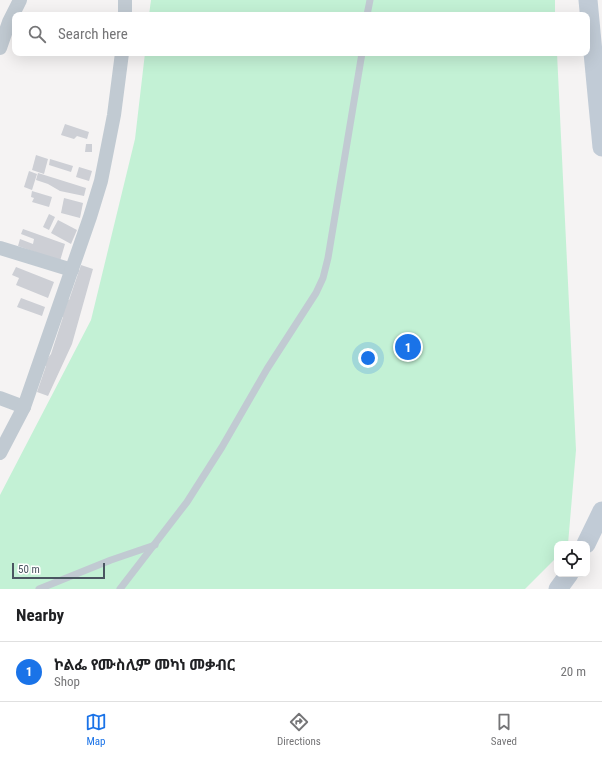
<!DOCTYPE html>
<html lang="en">
<head>
<meta charset="utf-8">
<style>
	:root { --surface:#fff; --page:#f6f6f6; --text:#202124; --muted:#757577; --line:#e0e0e0; --accent:#1a73e8 }
	body { margin:0; font-family:"Roboto Condensed","Noto Sans Ethiopic",sans-serif; background:var(--page); color:var(--text) }
	.controls { position:absolute; right:12px; bottom:12px; display:grid; overflow:hidden; border-radius:8px; box-shadow:0 4px 16px #0002 }
	.controls button { width:36px; height:36px; display:grid; place-items:center; padding:0; border:0; border-bottom:1px solid var(--line); background:var(--surface); color:var(--text); font:20px sans-serif }
	.scale { position:absolute; left:12px; bottom:10px; width:93px; box-sizing:border-box; padding-left:4px; border:2px solid #4a5661; border-top:0; font-size:11px; line-height:14px; white-space:nowrap; color:#4a5661; -webkit-text-stroke:3px #fff; paint-order:stroke }
	.you { position:absolute; left:368px; top:358px; width:14px; height:14px; margin:-10px; border:3px solid #fff; border-radius:50%; background:#1a73e8; box-shadow:0 0 0 6px #1a73e833 }
	.badge { display:grid; place-items:center; width:26px; height:26px; border-radius:50%; background:var(--accent); color:#fff; font-size:13px; font-weight:700 }
	.pin { position:absolute; translate:-50% -50%; border:2px solid #fff; box-shadow:0 1px 4px #0006 }
	.list { margin:0; padding:0; list-style:none }
	h2 { display:flex; justify-content:space-between; align-items:center; height:52px; margin:0; padding:0 16px; font-size:17px }
	h2 small { font-size:13px; font-weight:400; color:var(--muted) }
	.list li { display:grid; grid-template-columns:26px 1fr auto; gap:12px; align-items:center; box-sizing:border-box; height:60px; padding:0 16px; border-top:1px solid var(--line) }
	.list b { display:block; font-size:15px; white-space:nowrap }
	.list p { margin:0; font-size:13px; white-space:nowrap; color:var(--muted) }
	.list em { font-size:13px; font-style:normal; color:var(--muted) }
	.icon { flex:none; width:22px; height:22px; fill:none; stroke:currentColor; stroke-width:2; stroke-linecap:round; stroke-linejoin:round }
	.map { position:relative; flex:none; width:602px; height:589px; overflow:hidden }
	.search { position:absolute; background:var(--surface); box-shadow:0 4px 16px #0002; left:12px; right:12px; top:12px; height:44px; display:flex; align-items:center; gap:10px; box-sizing:border-box; padding:0 14px; border-radius:8px; color:var(--muted); font-size:15px }
	.sheet { height:112px; background:var(--surface) }
	nav { display:flex; justify-content:space-around; align-items:center; box-sizing:border-box; height:56px; border-top:1px solid var(--line); background:var(--surface); font-size:11px; color:var(--muted) }
	nav a { display:grid; justify-items:center; gap:2px }
	nav .on { color:var(--accent) }
	.map>svg:first-child { display:block }
</style>
</head>
<body>
<div class="map">
<svg width="602" height="589" viewBox="0 0 602 589">
	<rect width="100%" height="100%" fill="#f5f3f3"/>
	<g fill="#c3f1d5">
		<polygon points="151,0 555,0 555,15 149,15"/>
		<polygon points="145,53 557,53 576,450 568,544 557,544 557,557 525,589 0,589 0,495 91,320 135,139"/>
	</g>
	<g fill="#cdcfd5">
		<polygon points="65,124 89,132 87,139 77,136 74,139 61,135"/>
		<polygon points="86,144 92,144 92,152 85,152"/>
		<polygon points="36,155 48,159 44,174 32,170"/>
		<polygon points="50,159 73,166 71,172 49,165"/>
		<polygon points="79,167 92,171 89,181 76,177"/>
		<polygon points="29,171 37,174 32,190 24,187"/>
		<polygon points="38,173 86,188 84,196 60,191 48,184 36,180"/>
		<polygon points="32,191 52,197 49,207 32,202 34,198 31,197"/>
		<polygon points="64,198 83,203 80,218 61,213"/>
		<polygon points="49,214 55,217 49,230 43,227"/>
		<polygon points="58,220 77,230 71,244 51,233"/>
		<polygon points="23,229 65,244 60,261 18,246 20,239 33,244 34,239 21,234"/>
		<polygon points="81,265 93,269 72,344 48,396 37,392 46,366 43,365 51,354 63,317 59,316 65,299 69,300"/>
		<polygon points="16,267 54,282 48,298 16,285 19,278 12,275"/>
		<polygon points="21,298 45,307 42,316 17,307"/>
	</g>
	<g fill="none" stroke-linecap="round" stroke-linejoin="round">
		<g stroke="#c1cad2" stroke-width="7">
			<polyline points="367,15 370,0"/>
			<polyline points="39,589 111,560 155,545"/>
			<polyline points="120,589 187,502 222,447 267,369 316,293 323,278 328,258 362,53"/>
		</g>
		<g stroke="#c1cad2" stroke-width="14">
			<polyline points="125,0 125,15"/>
			<polyline points="0,48 9,22 20,0"/>
			<polyline points="0,248 72,270"/>
			<polyline points="0,398 24,407"/>
			<polyline points="0,453 24,407 90,217 101,181 114,115 122,53"/>
		</g>
		<g stroke="#c1cbd6" stroke-width="19">
			<polyline points="588,0 602,147"/>
			<polyline points="586,544 602,511"/>
			<polyline points="558,589 569,574"/>
		</g>
	</g>
</svg>
<div class="controls">
<button><svg class="icon" aria-label="locate" viewBox="0 0 24 24"><circle cx="12" cy="12" r="6"/><path d="M12 2v4M12 18v4M2 12h4M18 12h4"/></svg></button>
</div>
<div class="scale">50 m</div>
<div class="you"></div>
<div class="pin badge" style="left:408px;top:347px">1</div>
<div class="search"><svg class="icon" aria-label="search" viewBox="0 0 24 24"><circle cx="10" cy="10" r="6"/><path d="M15 15l6 6"/></svg>Search here</div>
</div>
<section class="sheet">
<h2>Nearby<small></small></h2>
<ul class="list">
<li><span class="badge">1</span><div><b>ኮልፌ የሙስሊም መካነ መቃብር</b><p>Shop</p></div><em>20 m</em></li>
</ul>
</section>
<nav>
<a class="on"><svg class="icon" aria-label="map" viewBox="0 0 24 24"><path d="M3 6l6-2 6 2 6-2v14l-6 2-6-2-6 2zM9 4v14M15 6v14"/></svg>Map</a>
<a><svg class="icon" aria-label="directions" viewBox="0 0 24 24"><path d="M12 3l9 9-9 9-9-9zM9 14v-3h6M13 9l2 2-2 2"/></svg>Directions</a>
<a><svg class="icon" aria-label="saved" viewBox="0 0 24 24"><path d="M7 4h10v16l-5-4-5 4z"/></svg>Saved</a>
</nav>
</body>
</html>
